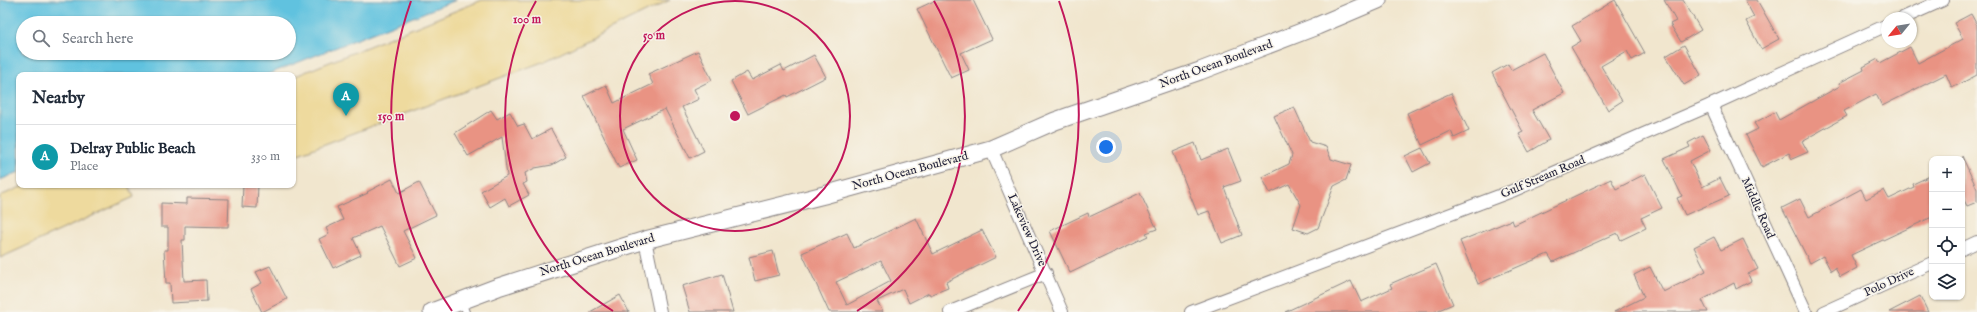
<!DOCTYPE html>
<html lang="en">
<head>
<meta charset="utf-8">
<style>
	:root { --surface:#fff; --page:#f6f6f7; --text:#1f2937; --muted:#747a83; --line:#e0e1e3; --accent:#d1495b }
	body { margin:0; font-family:"IM FELL English",serif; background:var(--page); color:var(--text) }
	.controls { position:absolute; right:12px; bottom:12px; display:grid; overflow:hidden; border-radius:8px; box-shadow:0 1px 3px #0004 }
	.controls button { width:36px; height:36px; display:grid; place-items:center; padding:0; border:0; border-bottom:1px solid var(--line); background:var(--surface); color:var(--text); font:20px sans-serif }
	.compass { position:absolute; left:1881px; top:12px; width:36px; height:36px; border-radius:50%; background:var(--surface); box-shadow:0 1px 3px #0004; rotate:240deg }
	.you { position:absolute; left:1106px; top:147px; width:14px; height:14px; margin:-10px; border:3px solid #fff; border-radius:50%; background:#1a73e8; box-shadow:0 0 0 6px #1a73e833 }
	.badge { display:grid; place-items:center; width:26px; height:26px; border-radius:50%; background:var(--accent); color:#fff; font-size:13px; font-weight:700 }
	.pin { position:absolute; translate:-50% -33px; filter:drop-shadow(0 1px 2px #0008) }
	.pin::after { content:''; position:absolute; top:21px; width:14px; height:12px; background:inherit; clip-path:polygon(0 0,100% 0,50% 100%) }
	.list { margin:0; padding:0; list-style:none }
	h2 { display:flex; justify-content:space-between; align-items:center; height:52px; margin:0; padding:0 16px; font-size:17px }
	h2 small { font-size:13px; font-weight:400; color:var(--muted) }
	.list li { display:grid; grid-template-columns:26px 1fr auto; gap:12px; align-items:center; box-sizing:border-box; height:64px; padding:0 16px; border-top:1px solid var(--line) }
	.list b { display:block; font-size:15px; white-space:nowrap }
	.list p { margin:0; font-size:13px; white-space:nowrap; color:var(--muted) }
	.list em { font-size:13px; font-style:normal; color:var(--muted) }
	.icon { flex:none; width:22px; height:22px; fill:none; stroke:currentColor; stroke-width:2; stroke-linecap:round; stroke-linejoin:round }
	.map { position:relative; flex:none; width:1977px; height:312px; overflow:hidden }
	.search { position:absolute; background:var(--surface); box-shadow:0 1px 3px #0004; left:16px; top:16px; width:280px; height:44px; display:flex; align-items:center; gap:10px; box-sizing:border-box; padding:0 14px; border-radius:22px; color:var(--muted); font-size:15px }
	.panel { position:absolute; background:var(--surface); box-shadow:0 1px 3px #0004; left:16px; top:72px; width:280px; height:116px; border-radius:8px }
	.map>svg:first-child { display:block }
</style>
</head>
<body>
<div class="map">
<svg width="1977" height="312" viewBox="0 0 1977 312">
	<rect width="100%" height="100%" fill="#f7f3e8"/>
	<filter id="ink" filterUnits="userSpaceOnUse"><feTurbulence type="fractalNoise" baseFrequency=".025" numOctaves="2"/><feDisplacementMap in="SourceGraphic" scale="8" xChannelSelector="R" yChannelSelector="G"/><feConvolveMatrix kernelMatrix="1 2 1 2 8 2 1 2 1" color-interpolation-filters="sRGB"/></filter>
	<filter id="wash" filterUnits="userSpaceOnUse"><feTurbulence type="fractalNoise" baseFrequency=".012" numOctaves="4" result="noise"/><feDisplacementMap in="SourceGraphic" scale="16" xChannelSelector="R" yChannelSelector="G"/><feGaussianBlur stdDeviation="0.9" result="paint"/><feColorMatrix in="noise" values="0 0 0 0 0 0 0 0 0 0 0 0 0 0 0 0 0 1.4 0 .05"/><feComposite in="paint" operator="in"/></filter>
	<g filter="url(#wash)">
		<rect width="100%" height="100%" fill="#f1e6ce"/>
		<g fill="#eeda9e" stroke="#887e6c">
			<polygon points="482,0 670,0 545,61 293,156 293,77"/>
			<polygon points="26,185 129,185 134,197 0,258 0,196"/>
		</g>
		<path fill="#60c2df" stroke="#41728d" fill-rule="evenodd" d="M0,0H456L266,75H19V172L0,180ZM23,23H289V53H23Z"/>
		<g id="blocks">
			<g fill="#e99383" fill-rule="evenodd">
				<polygon points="936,0 973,0 992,39 961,53 969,70 951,78 917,9"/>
				<polygon points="1615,0 1645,53 1632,60 1627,51 1601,66 1622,101 1608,110 1571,47 1581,41 1572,26"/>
				<polygon points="1664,0 1683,0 1701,30 1681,42 1670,24 1676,21"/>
				<polygon points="1745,0 1757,0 1779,39 1761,49 1746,21 1754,17"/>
				<polygon points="1971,14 1977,25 1977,75 1952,88 1946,74 1882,106 1876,94 1844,111 1847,116 1802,141 1808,152 1792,159 1789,153 1762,167 1746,135 1758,129 1754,123 1775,112 1779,120 1840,86 1839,83 1864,70 1863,67 1878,59 1880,63 1910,47 1918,63 1963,39 1954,23"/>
				<polygon points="1684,45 1701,75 1684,85 1666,56"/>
				<polygon points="698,51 712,80 694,89 699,99 682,107 704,151 690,158 665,109 623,129 637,160 619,168 584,96 606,85 614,103 653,84 648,74"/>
				<polygon points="1543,53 1564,93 1532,110 1549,140 1529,152 1519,134 1523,132 1492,73 1508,64 1511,70"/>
				<polygon points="814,55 826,77 787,97 786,95 748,114 731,81 747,72 752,80 781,65 784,71"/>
				<polygon points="1451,93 1469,131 1454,138 1451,131 1422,145 1407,113"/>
				<polygon points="1294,107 1310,142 1326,147 1331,159 1351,165 1346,180 1334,186 1318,228 1308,233 1293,228 1301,205 1289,184 1270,193 1262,177 1289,164 1292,155 1274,116"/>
				<polygon points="491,110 497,119 510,112 518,126 524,124 532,139 551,129 566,157 552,165 535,168 525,173 527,182 523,184 529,195 509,206 505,198 490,207 481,191 507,176 502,137 468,156 455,133"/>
				<polygon points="1703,135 1711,150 1690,161 1702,187 1720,178 1729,196 1685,215 1677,198 1682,196 1664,159 1690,147 1688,143"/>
				<polygon points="1195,143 1201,160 1228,149 1241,181 1224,187 1242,235 1222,243 1209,211 1198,215 1173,152"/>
				<polygon points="1422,148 1430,163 1413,172 1405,156"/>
				<polygon points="1962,156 1977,189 1977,202 1967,206 1962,196"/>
				<polygon points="1645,174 1662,208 1641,218 1646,228 1621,240 1617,233 1553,262 1548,254 1478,284 1460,241 1512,220 1514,225 1611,179 1616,189"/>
				<polygon points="1932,175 1932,217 1851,255 1857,268 1840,277 1835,268 1831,271 1823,256 1810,263 1782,208 1800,199 1809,217 1861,189 1866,199 1884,190 1889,199 1914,187 1913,184"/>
				<polygon points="392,179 399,193 419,182 436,215 403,231 417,258 400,266 380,226 353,238 361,255 333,268 319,239 329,234 326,228 343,220 337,207 368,193 367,192"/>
				<polygon points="243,185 258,185 257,208 242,207"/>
				<polygon points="1140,193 1157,229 1146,233 1148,236 1070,273 1050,231 1088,213 1089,217"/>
				<polygon points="187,198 229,199 228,227 185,226 185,240 182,240 184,281 206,280 207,301 171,303 170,283 166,283 164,250 168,250 168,227 161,227 161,203 187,204"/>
				<path d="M916,218L933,254L982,230L996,257L946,282L948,288L930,295L929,293L909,303L903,289L877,301L883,312H829L802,253L847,233L854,248ZM881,261L891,281L847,305L836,282Z"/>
				<polygon points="1714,237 1721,250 1743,239 1758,269 1748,274 1751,281 1736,289 1734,283 1702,300 1708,312 1614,312 1644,297 1634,275 1650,267 1663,292 1706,271 1694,247"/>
				<polygon points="773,251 779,275 755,281 749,257"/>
				<polygon points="1436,264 1453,304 1434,312 1285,312 1351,281 1361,302 1392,288 1390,284"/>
				<polygon points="270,266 287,299 262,312 251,289 262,283 256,272"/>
				<polygon points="722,274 733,312 690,312 682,286"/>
				<polygon points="620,295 629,312 590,312"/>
				<polygon points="1920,296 1928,312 1889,312"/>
			</g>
		</g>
	</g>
	<g filter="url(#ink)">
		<use href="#blocks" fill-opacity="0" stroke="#8a8484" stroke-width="1"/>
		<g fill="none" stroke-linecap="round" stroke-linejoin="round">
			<defs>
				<polyline id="service" points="462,302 466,312"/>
				<g id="minor">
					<polyline points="1903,18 1943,0"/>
					<polyline points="1711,105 1806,312"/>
					<polyline points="991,149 1062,312"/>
					<polyline points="645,240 660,312"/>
					<polyline points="1962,249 1977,242"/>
					<polyline points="950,312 1046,273"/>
					<polyline points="1191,312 1512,191 1711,105 1887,25"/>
					<polyline points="1824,312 1932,263"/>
				</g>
				<polyline id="secondary" points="432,312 498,287 645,240 824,195 991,149 1055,121 1200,71 1317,26 1378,0"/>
			</defs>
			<use href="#service" stroke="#8a8484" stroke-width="8"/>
			<use href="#minor" stroke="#8a8484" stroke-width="14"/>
			<use href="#secondary" stroke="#8a8484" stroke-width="19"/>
			<use href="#service" stroke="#fff" stroke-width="6"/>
			<use href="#minor" stroke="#fff" stroke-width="12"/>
			<use href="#secondary" stroke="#fff" stroke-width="17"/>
		</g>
	</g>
	<g fill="none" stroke="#c2185b" stroke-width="2">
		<circle cx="735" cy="116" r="115"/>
		<path d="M613 311A230 230 0 0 1 536 1M934 1A230 230 0 0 1 857 311"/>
		<path d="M452 311A344 344 0 0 1 411 1M1059 1A344 344 0 0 1 1018 311"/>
	</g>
	<g text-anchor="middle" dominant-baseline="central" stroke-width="3" stroke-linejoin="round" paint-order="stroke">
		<g font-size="12" fill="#22223b" stroke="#f7f3e8">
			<text transform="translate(1216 64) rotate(-20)">North Ocean Boulevard</text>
			<text transform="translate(910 171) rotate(-15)">North Ocean Boulevard</text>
			<text transform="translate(1543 177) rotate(-23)">Gulf Stream Road</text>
			<text transform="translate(1758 208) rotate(66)">Middle Road</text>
			<text transform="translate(1027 230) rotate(66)">Lakeview Drive</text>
			<text transform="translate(597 255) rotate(-17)">North Ocean Boulevard</text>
			<text transform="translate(1889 282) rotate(-25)">Polo Drive</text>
		</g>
	</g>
	<circle cx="735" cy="116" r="6" fill="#c2185b" stroke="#f7f3e8" stroke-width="2"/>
	<g font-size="12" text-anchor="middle" font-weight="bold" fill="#c2185b" stroke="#f7f3e8" stroke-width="3" stroke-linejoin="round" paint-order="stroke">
		<text x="527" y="23">100 m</text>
		<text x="654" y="39">50 m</text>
		<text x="391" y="120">150 m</text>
	</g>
</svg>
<div class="controls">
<button>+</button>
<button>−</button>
<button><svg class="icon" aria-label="locate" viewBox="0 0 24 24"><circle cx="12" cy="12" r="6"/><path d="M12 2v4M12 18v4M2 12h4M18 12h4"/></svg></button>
<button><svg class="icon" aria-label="layers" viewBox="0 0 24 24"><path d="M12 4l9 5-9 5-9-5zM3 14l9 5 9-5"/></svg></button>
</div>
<svg class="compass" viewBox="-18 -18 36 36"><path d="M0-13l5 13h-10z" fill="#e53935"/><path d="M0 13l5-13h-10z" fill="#747a83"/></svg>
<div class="you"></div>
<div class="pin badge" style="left:346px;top:116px;background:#0f9aa8">A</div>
<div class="search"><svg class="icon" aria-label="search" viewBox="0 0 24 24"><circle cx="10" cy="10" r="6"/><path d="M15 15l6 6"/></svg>Search here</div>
<section class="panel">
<h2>Nearby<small></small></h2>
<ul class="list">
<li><span class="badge" style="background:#0f9aa8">A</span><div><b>Delray Public Beach</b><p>Place</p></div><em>330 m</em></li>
</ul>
</section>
</div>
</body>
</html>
